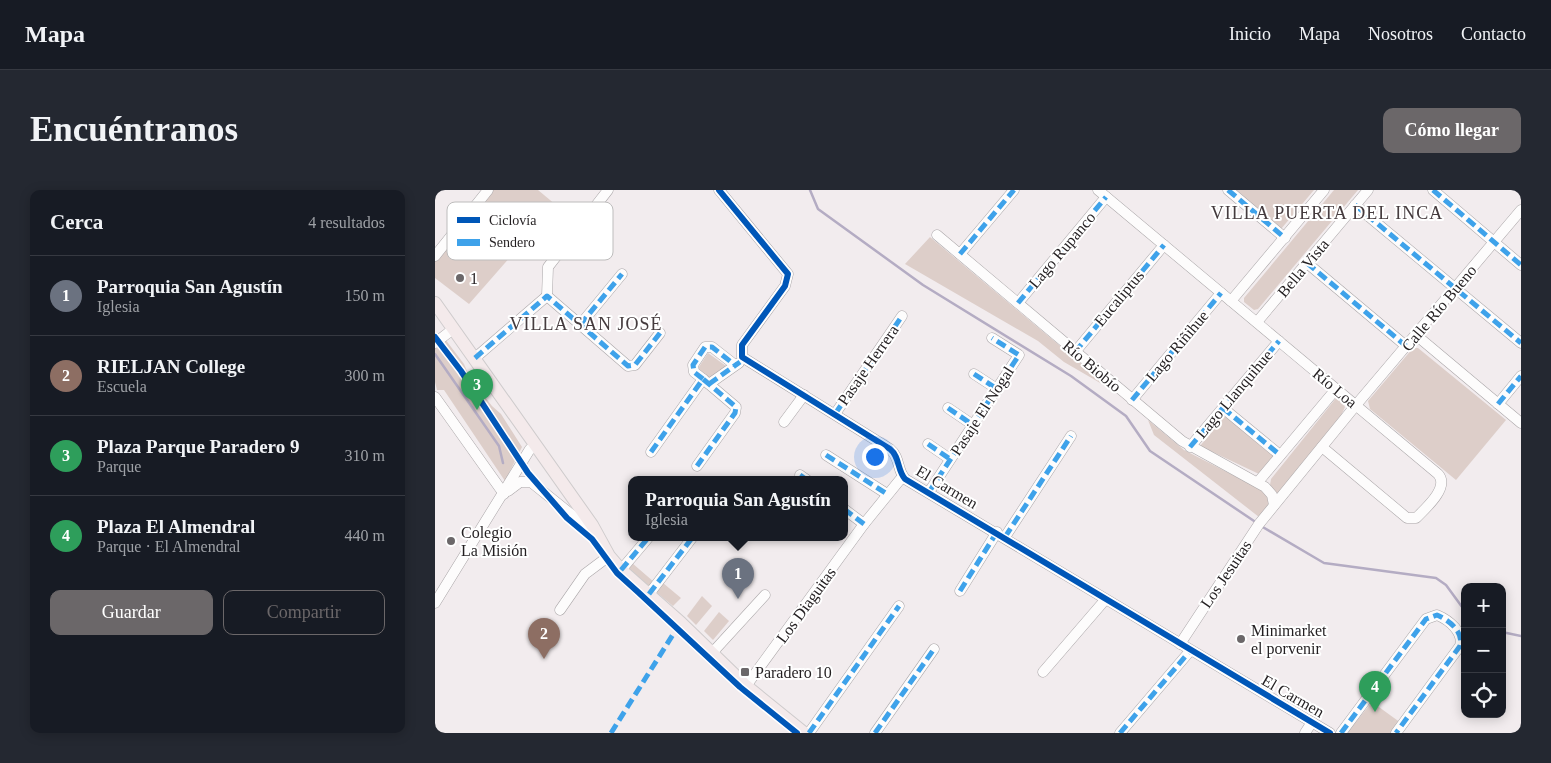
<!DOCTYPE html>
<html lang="es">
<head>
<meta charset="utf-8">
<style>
	:root { --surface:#171b24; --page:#242831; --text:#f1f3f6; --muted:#9ea1a6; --line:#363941; --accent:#6b6769 }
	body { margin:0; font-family:Georgia,serif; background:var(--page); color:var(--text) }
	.controls { position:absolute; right:15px; bottom:15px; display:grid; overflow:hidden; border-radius:10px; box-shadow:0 2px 12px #0003 }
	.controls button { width:45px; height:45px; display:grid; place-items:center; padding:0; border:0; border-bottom:1px solid var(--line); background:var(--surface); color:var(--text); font:25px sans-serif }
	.you { position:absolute; left:439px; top:266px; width:18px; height:18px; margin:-12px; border:4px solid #fff; border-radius:50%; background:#1a73e8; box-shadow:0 0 0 8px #1a73e833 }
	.badge { display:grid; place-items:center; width:32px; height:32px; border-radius:50%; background:var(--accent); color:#fff; font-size:16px; font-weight:700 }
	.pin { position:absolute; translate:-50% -41px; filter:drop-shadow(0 1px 2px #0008) }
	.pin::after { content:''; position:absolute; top:26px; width:18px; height:15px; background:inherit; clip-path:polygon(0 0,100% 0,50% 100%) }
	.popup { position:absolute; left:193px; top:286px; width:220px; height:65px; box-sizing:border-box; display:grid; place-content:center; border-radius:10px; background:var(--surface); filter:drop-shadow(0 1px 4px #0005); font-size:16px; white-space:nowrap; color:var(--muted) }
	.popup b { font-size:19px; color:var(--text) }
	.popup::after { content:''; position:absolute; left:50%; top:100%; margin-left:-10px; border:10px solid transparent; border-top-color:var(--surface) }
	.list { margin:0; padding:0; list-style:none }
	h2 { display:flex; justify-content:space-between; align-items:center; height:65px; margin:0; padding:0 20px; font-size:21px }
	h2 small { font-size:16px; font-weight:400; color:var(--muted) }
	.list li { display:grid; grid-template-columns:32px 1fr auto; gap:15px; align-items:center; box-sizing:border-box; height:80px; padding:0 20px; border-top:1px solid var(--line) }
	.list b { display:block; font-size:19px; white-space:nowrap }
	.list p { margin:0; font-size:16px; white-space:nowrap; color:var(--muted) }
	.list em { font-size:16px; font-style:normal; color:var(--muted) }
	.actions { display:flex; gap:10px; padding:15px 20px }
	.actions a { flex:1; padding:11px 0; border:1px solid var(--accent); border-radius:10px; text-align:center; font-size:18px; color:var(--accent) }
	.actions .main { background:var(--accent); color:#fff }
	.icon { flex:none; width:28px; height:28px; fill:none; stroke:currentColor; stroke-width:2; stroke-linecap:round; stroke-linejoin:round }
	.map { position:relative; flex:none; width:1086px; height:543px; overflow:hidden; border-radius:10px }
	header { display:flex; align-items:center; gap:30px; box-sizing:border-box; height:70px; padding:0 25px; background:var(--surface); border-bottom:1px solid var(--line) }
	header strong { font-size:24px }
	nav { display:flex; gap:28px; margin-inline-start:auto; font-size:18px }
	.intro { display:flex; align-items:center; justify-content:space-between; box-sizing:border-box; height:120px; padding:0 30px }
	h1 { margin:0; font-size:35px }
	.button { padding:12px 22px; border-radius:10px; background:var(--accent); color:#fff; font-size:18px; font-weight:700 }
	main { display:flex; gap:30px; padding:0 30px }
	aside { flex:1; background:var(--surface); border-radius:10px; box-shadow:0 2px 12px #0003 }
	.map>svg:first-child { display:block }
</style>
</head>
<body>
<header>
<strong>Mapa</strong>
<nav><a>Inicio</a><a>Mapa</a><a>Nosotros</a><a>Contacto</a></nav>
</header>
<div class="intro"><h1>Encuéntranos</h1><a class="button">Cómo llegar</a></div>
<main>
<aside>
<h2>Cerca<small>4 resultados</small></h2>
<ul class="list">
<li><span class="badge" style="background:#6b7280">1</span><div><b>Parroquia San Agustín</b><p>Iglesia</p></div><em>150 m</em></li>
<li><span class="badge" style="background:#8d6e63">2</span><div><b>RIELJAN College</b><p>Escuela</p></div><em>300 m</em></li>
<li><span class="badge" style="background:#2e9e5b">3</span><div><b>Plaza Parque Paradero 9</b><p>Parque</p></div><em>310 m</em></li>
<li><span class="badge" style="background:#2e9e5b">4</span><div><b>Plaza El Almendral</b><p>Parque · El Almendral</p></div><em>440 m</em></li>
</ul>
<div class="actions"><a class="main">Guardar</a><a>Compartir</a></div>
</aside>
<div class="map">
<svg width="1086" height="543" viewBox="0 0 1086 543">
	<rect width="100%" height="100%" fill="#f2ecee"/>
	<g fill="#ddcec9">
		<polygon points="50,0 103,0 121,15 34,114 0,88 0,61"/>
		<polygon points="801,0 879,0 846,39"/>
		<polygon points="899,0 923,0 823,119 819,120 809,112 809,108"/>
		<polygon points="495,47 679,201 629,172 603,151 470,74"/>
		<polygon points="10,149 29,174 35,188 57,216 66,224 87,257 70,291 9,200 2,200 0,192 0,157"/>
		<polygon points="978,158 983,158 1071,230 1021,290 935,219 933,211"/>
		<polygon points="273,163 291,176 274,189 262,180"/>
		<polygon points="902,207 910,217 905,228 843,305 835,295 836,289"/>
		<polygon points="791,225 842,266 824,284 765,256"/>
		<polygon points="713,230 749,260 827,300 832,304 834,313 824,327 719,245"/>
		<polygon points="197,373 219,392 222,388 246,408 238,416 192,378"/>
		<polygon points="267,406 277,416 261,435 252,426"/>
		<polygon points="284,422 294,431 278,450 269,441"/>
		<polygon points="937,512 966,533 958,543 912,543"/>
	</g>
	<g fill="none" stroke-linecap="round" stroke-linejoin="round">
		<g stroke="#b4acc3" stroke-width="2.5">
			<polyline points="375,0 383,19 488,95 636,186 691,226 715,261 822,333"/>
			<polyline points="0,164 64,256 68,273"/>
			<polyline points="826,336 889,373 1001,388 1011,395 1030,421"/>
			<polyline points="1067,442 1086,446"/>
		</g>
		<defs>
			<g id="minor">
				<path d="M284,0L353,84L350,96L307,155V167L455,259C465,267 462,280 470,289L895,543"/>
				<path d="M663,0L1003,284C1015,297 991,318 981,328H972L887,257"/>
				<polyline points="793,0 850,48"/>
				<polyline points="998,0 1086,75"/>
				<polyline points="920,15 1086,153"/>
				<polyline points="502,45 747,251 830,297 837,305 839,315"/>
				<polyline points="525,64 579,0"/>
				<polyline points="0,66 53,0"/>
				<polyline points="872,73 971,156"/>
				<polyline points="112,106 193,176 200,175 225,143"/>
				<polyline points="112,106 113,77 173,0"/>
				<polyline points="796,111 889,0"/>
				<polyline points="583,113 671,7"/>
				<polyline points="822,132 933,0"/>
				<polyline points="145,135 187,84"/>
				<polyline points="981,145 1086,233"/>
				<polyline points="0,153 13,143"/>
				<polyline points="640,162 729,55"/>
				<polyline points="40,168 112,106"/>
				<polyline points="539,184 562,199"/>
				<polyline points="268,189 259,182 258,175 270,157 277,157 300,175"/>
				<polyline points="274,194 304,173"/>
				<polyline points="0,207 69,304"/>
				<polyline points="697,210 786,103"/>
				<polyline points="1063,214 1086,186"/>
				<polyline points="513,218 538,235"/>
				<polyline points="788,218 845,265"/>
				<polyline points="400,224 467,126"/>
				<polyline points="349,232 369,205"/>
				<polyline points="493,254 515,269"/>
				<polyline points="755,257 844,151"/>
				<polyline points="216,262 268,189 301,217 300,223 262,276"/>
				<polyline points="391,265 452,304"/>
				<polyline points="365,285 372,290"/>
				<polyline points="823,292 901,199"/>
				<polyline points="73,301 85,292 96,292 152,337"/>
				<polyline points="494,302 584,165 557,148"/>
				<polyline points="409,319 429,334"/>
				<polyline points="570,347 636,246"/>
				<polyline points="186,380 213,348"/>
				<polyline points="525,401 562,342"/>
				<polyline points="214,404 257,348"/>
				<polyline points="0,413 95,259"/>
				<polyline points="125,420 150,384 174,366"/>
				<polyline points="745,454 824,334 921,215 1086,20"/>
				<polyline points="277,463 330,405"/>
				<polyline points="608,482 670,410"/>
				<polyline points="311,496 429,334 468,286"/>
				<polyline points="374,543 464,416"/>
				<polyline points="440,543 499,459"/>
				<polyline points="685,543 755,461"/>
				<polyline points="870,543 877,532"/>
				<path d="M906,543L991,429L1002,425C1014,430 1029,442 1025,456L961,543"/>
			</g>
			<polyline id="major" points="0,113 157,335 174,366 186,380 246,433 311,496 369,543"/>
		</defs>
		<use href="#minor" stroke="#aaa6a8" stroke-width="11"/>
		<use href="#major" stroke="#cecbcc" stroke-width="14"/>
		<use href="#minor" stroke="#fdfcfc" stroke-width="10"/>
		<use href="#major" stroke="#f4eaeb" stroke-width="12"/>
		<g stroke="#3ea2ea" stroke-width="5" stroke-dasharray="10 5" stroke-linecap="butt">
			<polyline points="793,0 850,48"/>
			<polyline points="998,0 1086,75"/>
			<polyline points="920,15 1086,153"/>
			<polyline points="525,64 579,0"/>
			<polyline points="872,73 971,156"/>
			<polyline points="583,113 671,7"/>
			<polyline points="145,135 187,84"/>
			<polyline points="640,162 729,55"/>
			<polyline points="40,168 112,106 193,176 200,175 225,143"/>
			<polyline points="539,184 562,199"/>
			<polyline points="268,189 259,182 258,175 270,157 277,157 300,175"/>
			<polyline points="274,194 305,172"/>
			<polyline points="697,210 786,103"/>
			<polyline points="1063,214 1086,186"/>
			<polyline points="513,218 538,235"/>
			<polyline points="788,218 845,265"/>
			<polyline points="400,224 467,126"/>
			<polyline points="493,254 515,269"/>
			<polyline points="755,257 844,151"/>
			<polyline points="216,262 268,189 301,217 300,223 262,276"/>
			<polyline points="391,265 452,304"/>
			<polyline points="365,285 372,290"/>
			<polyline points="494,302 584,165 557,148"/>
			<polyline points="409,319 429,334"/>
			<polyline points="570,347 636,246"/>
			<polyline points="186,380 213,348"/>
			<polyline points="525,401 562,342"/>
			<polyline points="214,404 257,348"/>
			<polyline points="176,543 244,435"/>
			<polyline points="374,543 464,416"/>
			<polyline points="440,543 499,459"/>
			<polyline points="685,543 755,461"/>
			<path d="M906,543L991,429L1002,425C1014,430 1029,442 1025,456L961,543"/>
		</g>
		<defs>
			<g id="cycleway">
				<path d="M284,0L353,84L350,96L307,155V167L455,259C465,267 462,280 470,289L895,543"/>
				<polyline points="0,147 26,181 93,283 132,328 157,349 182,383 203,402 305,497 362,543"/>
			</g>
		</defs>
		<use href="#cycleway" stroke="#fff" stroke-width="9"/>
		<use href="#cycleway" stroke="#0057b8" stroke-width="6"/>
	</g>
	<g fill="#6b6769" stroke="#fff" stroke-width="2">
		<circle cx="25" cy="88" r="5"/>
		<circle cx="16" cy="351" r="5"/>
		<circle cx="806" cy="449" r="5"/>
		<rect x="305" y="477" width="10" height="10" rx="2.5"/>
	</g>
	<g text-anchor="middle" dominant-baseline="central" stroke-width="4" stroke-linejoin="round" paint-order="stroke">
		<g font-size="16" fill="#231f21" stroke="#fff">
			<text transform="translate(627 60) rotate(-50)">Lago Rupanco</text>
			<text transform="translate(868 78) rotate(-50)">Bella Vista</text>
			<text transform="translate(684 108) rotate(-50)">Eucaliptus</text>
			<text transform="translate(1004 118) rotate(-50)">Calle Río Bueno</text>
			<text transform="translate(742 156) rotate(-50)">Lago Riñihue</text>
			<text transform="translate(433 175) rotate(-55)">Pasaje Herrera</text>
			<text transform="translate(657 176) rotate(40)">Río Biobío</text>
			<text transform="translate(900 198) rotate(40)">Río Loa</text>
			<text transform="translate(799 204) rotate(-50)">Lago Llanquihue</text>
			<text transform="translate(547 221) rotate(-57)">Pasaje El Nogal</text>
			<text transform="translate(512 297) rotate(31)">El Carmen</text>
			<text transform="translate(791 384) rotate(-56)">Los Jesuitas</text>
			<text transform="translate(371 415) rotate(-54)">Los Diaguitas</text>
			<text transform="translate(858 506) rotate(30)">El Carmen</text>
		</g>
		<g font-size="16" fill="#231f21" stroke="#fff" text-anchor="start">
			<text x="35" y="88">1</text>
			<text x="26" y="342">Colegio<tspan x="26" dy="18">La Misión</tspan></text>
			<text x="816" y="440">Minimarket<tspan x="816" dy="18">el porvenir</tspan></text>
			<text x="320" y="482">Paradero 10</text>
		</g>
		<g font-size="18" letter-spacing="1" fill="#453b3e" stroke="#fff">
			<text x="892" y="23">VILLA PUERTA DEL INCA</text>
			<text x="151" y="134">VILLA SAN JOSÉ</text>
		</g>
	</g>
	<rect x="12" y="12" width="166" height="58" rx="8" fill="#fff" stroke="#bdbcbc" stroke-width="1"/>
	<rect x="22" y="27" width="23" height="6" fill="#0057b8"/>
	<rect x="22" y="49" width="23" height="7" fill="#3ea2ea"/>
	<g font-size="14" fill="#231f21">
		<text x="54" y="35">Ciclovía</text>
		<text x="54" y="57">Sendero</text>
	</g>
</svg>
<div class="controls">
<button>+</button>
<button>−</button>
<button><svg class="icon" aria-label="locate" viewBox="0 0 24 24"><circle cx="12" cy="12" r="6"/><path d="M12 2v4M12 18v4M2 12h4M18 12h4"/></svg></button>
</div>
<div class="you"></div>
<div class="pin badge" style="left:303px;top:409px;background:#6b7280">1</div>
<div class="popup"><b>Parroquia San Agustín</b>Iglesia</div>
<div class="pin badge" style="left:109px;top:469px;background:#8d6e63">2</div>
<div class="pin badge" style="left:42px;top:220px;background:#2e9e5b">3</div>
<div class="pin badge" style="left:940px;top:522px;background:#2e9e5b">4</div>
</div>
</main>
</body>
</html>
